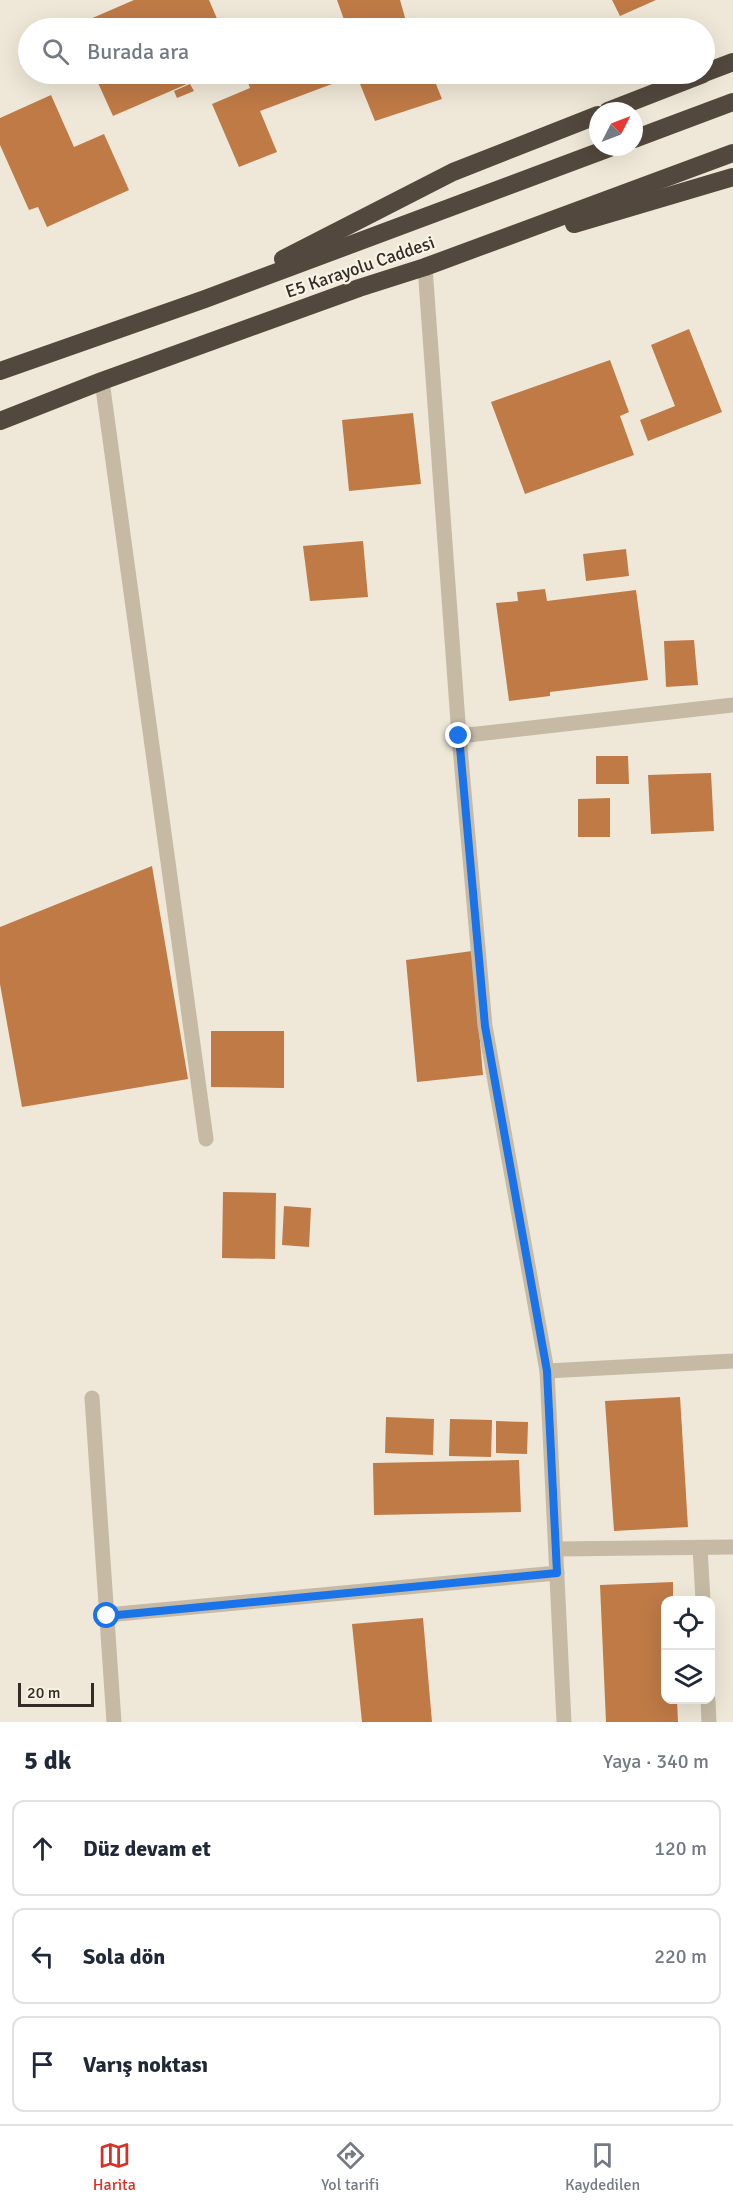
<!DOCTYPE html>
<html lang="tr">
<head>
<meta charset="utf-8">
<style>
	:root { --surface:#fff; --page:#f2f2f3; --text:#1f2937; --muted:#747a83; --line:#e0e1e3; --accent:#d93025 }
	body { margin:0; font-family:Signika,sans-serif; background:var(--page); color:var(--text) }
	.controls { position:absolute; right:18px; bottom:18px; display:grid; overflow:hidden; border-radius:12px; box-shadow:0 6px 24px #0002 }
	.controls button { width:54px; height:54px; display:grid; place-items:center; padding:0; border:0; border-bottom:2px solid var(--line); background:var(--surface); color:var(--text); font:30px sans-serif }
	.compass { position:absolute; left:589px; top:102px; width:54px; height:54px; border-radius:50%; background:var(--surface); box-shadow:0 6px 24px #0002; rotate:48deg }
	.scale { position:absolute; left:18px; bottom:15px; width:76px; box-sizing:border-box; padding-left:6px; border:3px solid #322c26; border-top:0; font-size:16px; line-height:21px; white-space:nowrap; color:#322c26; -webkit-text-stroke:4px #f7f2e4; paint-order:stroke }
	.stop { position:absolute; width:18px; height:18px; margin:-14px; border:4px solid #1a73e8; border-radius:50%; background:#fff }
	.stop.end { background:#1a73e8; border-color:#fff; box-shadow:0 2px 6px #0008 }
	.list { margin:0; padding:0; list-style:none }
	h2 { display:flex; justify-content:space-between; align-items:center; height:78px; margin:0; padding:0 24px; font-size:26px }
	h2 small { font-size:20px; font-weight:400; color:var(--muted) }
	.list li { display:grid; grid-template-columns:39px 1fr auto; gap:18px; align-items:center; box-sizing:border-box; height:96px; margin:0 12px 12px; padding:0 12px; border:2px solid var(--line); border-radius:12px }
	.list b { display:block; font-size:22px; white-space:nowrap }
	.list em { font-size:20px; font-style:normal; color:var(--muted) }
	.icon { flex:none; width:33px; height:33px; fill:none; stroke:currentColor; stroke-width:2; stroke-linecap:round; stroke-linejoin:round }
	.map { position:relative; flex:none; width:733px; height:1722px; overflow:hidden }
	.search { position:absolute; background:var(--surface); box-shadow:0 6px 24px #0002; left:18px; right:18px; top:18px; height:66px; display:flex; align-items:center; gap:15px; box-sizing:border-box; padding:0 21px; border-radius:33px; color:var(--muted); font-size:22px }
	.sheet { height:402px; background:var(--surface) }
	nav { display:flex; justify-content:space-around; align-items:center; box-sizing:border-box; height:84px; border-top:2px solid var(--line); background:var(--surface); font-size:16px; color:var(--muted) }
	nav a { display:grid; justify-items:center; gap:3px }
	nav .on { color:var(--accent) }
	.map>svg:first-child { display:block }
</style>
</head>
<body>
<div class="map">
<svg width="733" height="1722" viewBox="0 0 733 1722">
	<rect width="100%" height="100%" fill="#efe8d8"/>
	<g fill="#bf7a46">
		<polygon points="134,0 209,0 221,28 75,28 74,26"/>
		<polygon points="337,0 400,0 408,28 347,28"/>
		<polygon points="612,0 656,0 620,16"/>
		<polygon points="94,74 210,74 113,116"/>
		<polygon points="245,74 338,74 340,81 260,111 277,152 239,167 212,104 250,88"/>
		<polygon points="356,74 432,74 442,99 375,121"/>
		<polygon points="190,84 194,91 177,98 174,91"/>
		<polygon points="51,95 74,147 104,134 129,190 47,227 38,207 29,210 0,145 0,118"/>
		<polygon points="689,329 722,412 648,441 640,420 675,406 651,345"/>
		<polygon points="610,360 629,412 620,416 634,455 525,494 491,402"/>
		<polygon points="413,413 421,484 349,491 342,420"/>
		<polygon points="363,541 368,597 310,601 303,546"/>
		<polygon points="626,549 629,576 586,581 583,554"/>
		<polygon points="545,589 547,601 636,590 648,680 550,692 550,696 509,701 496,603 518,601 517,592"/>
		<polygon points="694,640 698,685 666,687 664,641"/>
		<polygon points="596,756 628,756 629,784 596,784"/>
		<polygon points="711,773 714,831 651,834 648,775"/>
		<polygon points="610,798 610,837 578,837 578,799"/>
		<polygon points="152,866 188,1079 22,1107 0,984 0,927"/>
		<polygon points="472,951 483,1075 417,1082 406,960"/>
		<polygon points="211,1031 284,1031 284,1088 211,1087"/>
		<polygon points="223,1192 276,1193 275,1259 222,1258"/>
		<polygon points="284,1206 311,1208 309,1247 282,1245"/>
		<polygon points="680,1397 688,1527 614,1531 605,1401"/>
		<polygon points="386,1417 434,1419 433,1455 385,1453"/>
		<polygon points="450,1419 492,1420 491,1457 449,1456"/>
		<polygon points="496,1421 528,1422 527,1454 496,1453"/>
		<polygon points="519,1460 521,1512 374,1515 373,1463"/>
		<polygon points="673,1582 673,1600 666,1600 666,1700 677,1700 678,1722 606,1722 600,1585"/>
		<polygon points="423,1618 432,1722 362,1722 352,1624"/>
	</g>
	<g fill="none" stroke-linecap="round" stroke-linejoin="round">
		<g stroke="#c6baa5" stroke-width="15">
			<polyline points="425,267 459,736 485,1026 547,1371 564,1722"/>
			<polyline points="102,381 206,1139"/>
			<polyline points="459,736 733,705"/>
			<polyline points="547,1371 733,1361"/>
			<polyline points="92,1398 114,1722"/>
			<polyline points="700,1548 703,1600"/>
			<polyline points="556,1549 733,1547"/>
			<polyline points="107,1615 557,1573"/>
			<polyline points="708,1700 709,1722"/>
		</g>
		<g stroke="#53483d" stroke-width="18">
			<polyline points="704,73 733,62"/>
			<polyline points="608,111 703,74"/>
			<polyline points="634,139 733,102"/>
			<polyline points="574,224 733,177"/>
			<polyline points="283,259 453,172 598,115"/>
			<polyline points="0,371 205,299 612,147"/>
			<polyline points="0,421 102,381 359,288 425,267 733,153"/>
		</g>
	</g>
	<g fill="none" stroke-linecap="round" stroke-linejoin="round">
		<polyline stroke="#1a73e8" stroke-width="8" points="107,1616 557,1573 547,1371 485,1026 459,736"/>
	</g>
	<g text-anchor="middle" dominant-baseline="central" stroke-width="4.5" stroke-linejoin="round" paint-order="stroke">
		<g font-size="18" fill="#322c26" stroke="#f7f2e4">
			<text transform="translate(360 267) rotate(-19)">E5 Karayolu Caddesi</text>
		</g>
	</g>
</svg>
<div class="controls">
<button><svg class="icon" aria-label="locate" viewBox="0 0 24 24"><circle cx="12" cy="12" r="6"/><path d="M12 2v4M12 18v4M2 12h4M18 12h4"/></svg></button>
<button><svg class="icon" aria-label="layers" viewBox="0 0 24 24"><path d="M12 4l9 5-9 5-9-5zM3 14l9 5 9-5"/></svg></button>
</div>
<svg class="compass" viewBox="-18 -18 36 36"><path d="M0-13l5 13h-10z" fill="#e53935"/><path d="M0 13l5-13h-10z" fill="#747a83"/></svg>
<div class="scale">20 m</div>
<div class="stop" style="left:107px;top:1616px"></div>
<div class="stop end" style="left:459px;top:736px"></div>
<div class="search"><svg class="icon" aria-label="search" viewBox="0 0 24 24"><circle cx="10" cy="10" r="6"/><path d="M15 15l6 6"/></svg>Burada ara</div>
</div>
<section class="sheet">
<h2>5 dk<small>Yaya · 340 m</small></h2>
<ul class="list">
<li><svg class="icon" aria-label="ahead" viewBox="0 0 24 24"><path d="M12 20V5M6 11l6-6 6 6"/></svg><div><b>Düz devam et</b></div><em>120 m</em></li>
<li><svg class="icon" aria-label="left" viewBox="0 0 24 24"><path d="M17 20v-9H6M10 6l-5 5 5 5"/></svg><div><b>Sola dön</b></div><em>220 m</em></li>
<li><svg class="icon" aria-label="arrive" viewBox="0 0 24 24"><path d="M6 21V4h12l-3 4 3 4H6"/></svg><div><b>Varış noktası</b></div></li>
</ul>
</section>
<nav>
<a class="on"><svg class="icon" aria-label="map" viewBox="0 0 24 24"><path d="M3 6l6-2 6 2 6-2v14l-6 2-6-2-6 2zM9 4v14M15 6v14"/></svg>Harita</a>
<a><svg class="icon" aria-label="directions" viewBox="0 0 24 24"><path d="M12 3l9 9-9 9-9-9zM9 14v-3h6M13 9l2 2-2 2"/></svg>Yol tarifi</a>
<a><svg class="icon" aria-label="saved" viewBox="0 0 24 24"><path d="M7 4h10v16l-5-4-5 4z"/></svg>Kaydedilen</a>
</nav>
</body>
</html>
